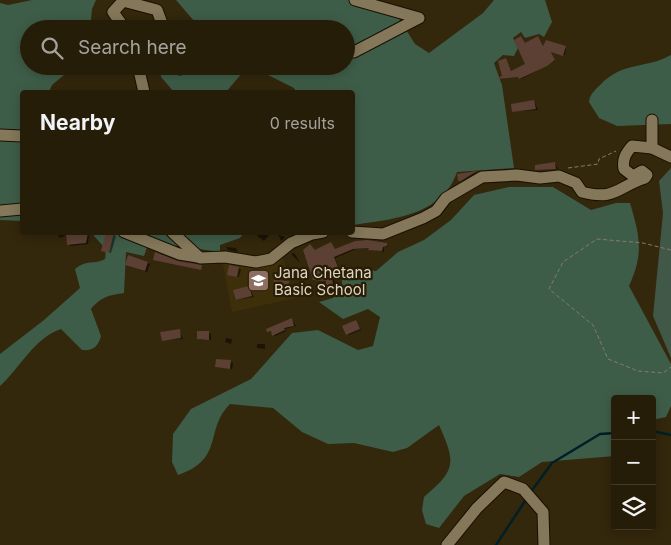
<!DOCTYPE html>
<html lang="en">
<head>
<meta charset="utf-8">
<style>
	:root { --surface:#261d09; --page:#322a17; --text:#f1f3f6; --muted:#a4a29c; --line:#423b2a }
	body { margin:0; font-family:Inter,sans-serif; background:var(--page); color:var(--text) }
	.controls { position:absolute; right:15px; bottom:15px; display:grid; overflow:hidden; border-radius:5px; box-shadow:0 2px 12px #0003 }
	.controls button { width:45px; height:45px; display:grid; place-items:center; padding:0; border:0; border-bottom:1px solid var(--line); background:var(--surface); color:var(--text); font:25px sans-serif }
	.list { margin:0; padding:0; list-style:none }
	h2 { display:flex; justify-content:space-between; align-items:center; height:65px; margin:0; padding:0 20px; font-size:21px }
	h2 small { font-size:16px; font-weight:400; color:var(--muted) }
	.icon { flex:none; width:28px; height:28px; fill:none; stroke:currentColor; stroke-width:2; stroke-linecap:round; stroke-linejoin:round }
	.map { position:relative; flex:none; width:671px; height:545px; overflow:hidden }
	.search { position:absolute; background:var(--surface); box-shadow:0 2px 12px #0003; left:20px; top:20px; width:335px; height:55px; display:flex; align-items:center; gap:12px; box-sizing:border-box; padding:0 18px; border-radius:28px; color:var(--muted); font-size:19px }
	.panel { position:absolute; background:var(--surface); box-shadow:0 2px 12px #0003; left:20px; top:90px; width:335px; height:145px; border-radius:5px }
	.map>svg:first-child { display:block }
</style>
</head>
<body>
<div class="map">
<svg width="671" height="545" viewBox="0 0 671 545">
	<rect width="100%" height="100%" fill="#33270c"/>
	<polygon fill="#3e2f0b" points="282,255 296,298 232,312 222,259 240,261"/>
	<polygon fill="#415747" points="671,168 671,358 653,316 663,213 659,181"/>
	<g fill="#3e5d48">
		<polygon points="32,0 96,0 92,9 90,29 29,29 29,66 75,66 52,85 49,92 22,92 22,221 0,220 0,3 8,5"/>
		<path d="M176,0H372L398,17L415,44L429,53L483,13L494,0H545L552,22L544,37L539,34L525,38L521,32L513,38L518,48L514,56L503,55L494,63L502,85L514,168L457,172C442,216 392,219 353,225L352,92H296L294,88L264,73L257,66H346V29H201Z"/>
		<path d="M671,55V124L617,126L599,118L589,102C590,94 594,91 599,86C624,60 644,70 671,55Z"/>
		<polygon points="160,66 187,66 198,74 204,66 248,66 226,92 174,92 161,77"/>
		<path d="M509,187H553L591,210L616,203H630C640,237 644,253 629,286L671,364V406L666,417L652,420V399H615V456L542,462L519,477L500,474L464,496L439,528L426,524L422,510L424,497C456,470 456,463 439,425L407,448L393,452L354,443L328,444L302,432L273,408L230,404C204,430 225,459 178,475L172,462L173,434L191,409L251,379L292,333L318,330L358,350L373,346L380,317L368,309L343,319L319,302L333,298L342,288V274L356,268L376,271L398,252L424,240L451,220L474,195Z"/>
		<path d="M92,233H244L240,238L220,245V252L179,246L147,247L144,256L126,252L124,293C109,295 101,297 91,309L101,336C98,347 93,351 82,350L61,329C34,338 20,368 0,386V354L44,320L80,288L75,269C87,259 94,265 105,259C108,245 98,243 92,233Z"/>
	</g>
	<g fill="#0007">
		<polygon points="521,37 525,44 538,37 544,47 546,42 566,48 565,55 551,51 555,61 521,79 519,77 499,78 503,76 506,60 512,72 527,65"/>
		<polygon points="534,101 538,110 514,111"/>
		<polygon points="555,163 558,169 537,169"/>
		<polygon points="477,173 462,181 460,180 459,175"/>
		<polygon points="56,232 87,234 89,235 88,244 70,246 68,234 60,238"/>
		<polygon points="259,232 271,232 271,233 264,241 257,236"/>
		<polygon points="277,232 281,236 284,236 285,238 281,241"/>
		<polygon points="107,233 116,236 111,253 104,251"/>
		<polygon points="331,244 336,250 386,244 388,247 384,247 384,252 370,248 356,249 335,258 339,268 333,271 335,287 329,288 327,281 314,279 312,247 316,251"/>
		<polygon points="226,247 236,248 238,252 228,250"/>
		<polygon points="293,253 295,254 300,263 291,254"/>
		<polygon points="148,263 150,264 147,272 128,266"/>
		<polygon points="230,267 241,269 239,277 230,275"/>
		<polygon points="275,281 291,284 290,290 275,288"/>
		<polygon points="249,287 254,297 237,300 235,291"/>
		<polygon points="292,320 296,326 285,329 286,331 275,336 268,329"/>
		<polygon points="356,322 361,330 349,335 347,334"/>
		<polygon points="179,330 183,339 163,340"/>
		<polygon points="209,333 211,334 211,340 198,339"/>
		<polygon points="226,338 232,339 231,344 225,342"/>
		<polygon points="257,344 265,344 265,349 257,348"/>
		<polygon points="230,362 233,363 232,369 217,367"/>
	</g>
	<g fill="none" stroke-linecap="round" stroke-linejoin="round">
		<g stroke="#001f26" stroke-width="2.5">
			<polyline points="652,431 671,435"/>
			<polyline points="530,493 552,463 600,434 615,433"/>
			<polyline points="496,545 527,498"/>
		</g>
	</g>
	<g fill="#5c4034">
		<polygon points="521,36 525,43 538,36 543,46 546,40 566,46 563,56 551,52 555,60 547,66 519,79 518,77 496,79 502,76 498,61 506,58 511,71 525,64 514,40"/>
		<polygon points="534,100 536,109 512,112 511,104"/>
		<polygon points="555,162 556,169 535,170 535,165"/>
		<polygon points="477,171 461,181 458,181 457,174"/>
		<polygon points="66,232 88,233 86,243 67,245"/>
		<polygon points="106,232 114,232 109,253 101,251"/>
		<polygon points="367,240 387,243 387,246 383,247 382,251 368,250 369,248 353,249 334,257 338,267 332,270 333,287 326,287 326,281 313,280 303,250 310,244 315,250 331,242 335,249 355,241"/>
		<polygon points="155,252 178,261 202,265 201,270 153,260"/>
		<polygon points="128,255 148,262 145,271 125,265"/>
		<polygon points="229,265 239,267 237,277 227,275"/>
		<polygon points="274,280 289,281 288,290 273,288"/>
		<polygon points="249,286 252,296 236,300 233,290"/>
		<polygon points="292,318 294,326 284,328 285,330 272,336 271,331 267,332 266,329"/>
		<polygon points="356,320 360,329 346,335 342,326"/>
		<polygon points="180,329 181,338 162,341 160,332"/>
		<polygon points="197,331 209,331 209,340 197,339"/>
		<polygon points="216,359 231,360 230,369 215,367"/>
	</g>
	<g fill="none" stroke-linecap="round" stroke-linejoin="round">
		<defs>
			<g id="minor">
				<polyline points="125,29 113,12 123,1 157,10 164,29"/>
				<polyline points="346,51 354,52 419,18 355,0"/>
				<polyline points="138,66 144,92"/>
				<polyline points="179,66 180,69 188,66"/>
				<polyline points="0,135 22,136"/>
				<polyline points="652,148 671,157"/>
				<polyline points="0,211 22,209"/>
				<polyline points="124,232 179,254 198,257"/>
				<polyline points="172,232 200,258 225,257 256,262 271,259 291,243 312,234 323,232"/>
				<path d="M352,232L383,234L423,218L436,211L446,198L482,177L517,175L540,178L559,176L576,183L582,192C615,201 617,187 645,178L647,175L642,171L633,176L624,169C622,159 626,153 632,146L652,148V120"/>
				<polyline points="447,545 477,508 504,482 523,489 543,512 544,545"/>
			</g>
		</defs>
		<use href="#minor" stroke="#1a1000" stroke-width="13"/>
		<g stroke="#867c67" stroke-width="1" stroke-dasharray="4 2.5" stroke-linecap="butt">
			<polyline points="568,168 598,164 599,159 616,151"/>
			<polyline points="671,250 643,243 597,239 563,262 549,289 593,325 608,359 638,371 663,373 671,367"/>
		</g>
		<use href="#minor" stroke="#84775a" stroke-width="11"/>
	</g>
	<defs>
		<symbol id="school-square" viewBox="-11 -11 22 22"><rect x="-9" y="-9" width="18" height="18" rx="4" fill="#8d6e63" stroke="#291d03"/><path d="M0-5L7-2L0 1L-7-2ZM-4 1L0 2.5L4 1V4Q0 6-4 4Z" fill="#fff"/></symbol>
	</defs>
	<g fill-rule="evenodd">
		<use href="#school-square" x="246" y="268" width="25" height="25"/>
	</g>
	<g text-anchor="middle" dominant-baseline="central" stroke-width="4.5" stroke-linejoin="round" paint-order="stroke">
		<g font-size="15" fill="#ddd5c6" stroke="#291d03" text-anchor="start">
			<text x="274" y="272">Jana Chetana<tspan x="274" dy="17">Basic School</tspan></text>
		</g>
	</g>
</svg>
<div class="controls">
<button>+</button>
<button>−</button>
<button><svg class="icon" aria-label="layers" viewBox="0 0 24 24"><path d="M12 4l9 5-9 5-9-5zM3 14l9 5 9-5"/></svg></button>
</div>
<div class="search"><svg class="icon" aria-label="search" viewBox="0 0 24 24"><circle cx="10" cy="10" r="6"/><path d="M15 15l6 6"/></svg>Search here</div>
<section class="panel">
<h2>Nearby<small>0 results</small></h2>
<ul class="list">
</ul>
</section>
</div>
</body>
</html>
